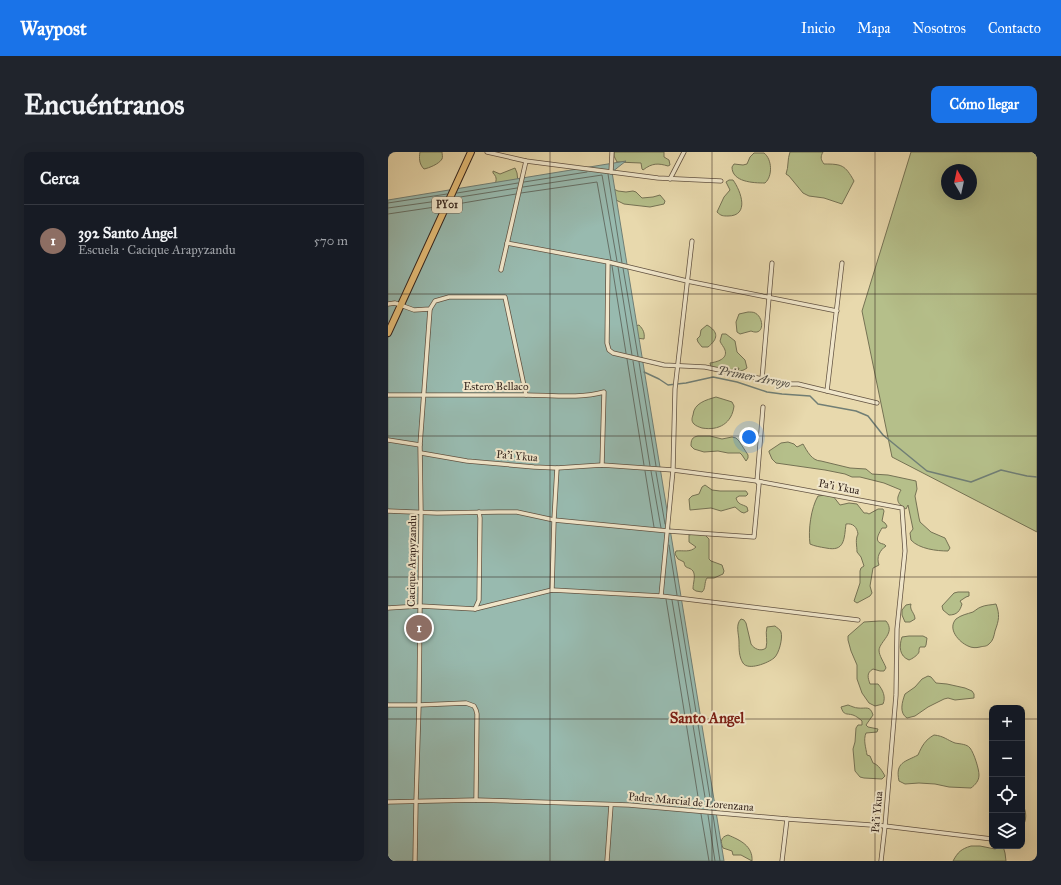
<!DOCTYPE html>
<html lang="es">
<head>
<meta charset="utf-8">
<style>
	:root { --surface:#171b24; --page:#20242c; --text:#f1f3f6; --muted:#9ea1a6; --line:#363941; --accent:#1a73e8 }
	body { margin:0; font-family:"IM FELL Great Primer",serif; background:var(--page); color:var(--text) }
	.controls { position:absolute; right:12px; bottom:12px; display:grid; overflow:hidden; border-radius:8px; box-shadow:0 4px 16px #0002 }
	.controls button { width:36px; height:36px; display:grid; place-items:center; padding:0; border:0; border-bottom:1px solid var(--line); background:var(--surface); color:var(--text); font:20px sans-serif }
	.compass { position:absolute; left:553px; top:12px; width:36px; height:36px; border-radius:50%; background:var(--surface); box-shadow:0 4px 16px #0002; rotate:351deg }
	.you { position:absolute; left:361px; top:285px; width:14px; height:14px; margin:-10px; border:3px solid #fff; border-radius:50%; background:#1a73e8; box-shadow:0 0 0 6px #1a73e833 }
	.badge { display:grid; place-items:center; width:26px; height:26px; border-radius:50%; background:var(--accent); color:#fff; font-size:13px; font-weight:700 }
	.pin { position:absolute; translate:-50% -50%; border:2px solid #fff; box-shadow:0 1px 4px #0006 }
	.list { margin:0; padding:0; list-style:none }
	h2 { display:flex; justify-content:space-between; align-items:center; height:52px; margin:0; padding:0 16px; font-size:17px }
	h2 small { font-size:13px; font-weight:400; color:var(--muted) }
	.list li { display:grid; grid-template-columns:26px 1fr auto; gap:12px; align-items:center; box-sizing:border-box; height:72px; padding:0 16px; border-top:1px solid var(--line) }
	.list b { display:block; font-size:15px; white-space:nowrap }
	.list p { margin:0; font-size:13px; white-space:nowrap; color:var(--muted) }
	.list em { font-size:13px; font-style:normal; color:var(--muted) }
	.icon { flex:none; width:22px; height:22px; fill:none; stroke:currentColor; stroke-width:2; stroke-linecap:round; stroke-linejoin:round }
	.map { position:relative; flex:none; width:649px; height:709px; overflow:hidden; border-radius:8px }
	header { display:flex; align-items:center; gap:24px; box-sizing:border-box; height:56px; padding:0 20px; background:var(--accent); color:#fff }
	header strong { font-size:19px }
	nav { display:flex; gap:22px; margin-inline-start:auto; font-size:14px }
	.intro { display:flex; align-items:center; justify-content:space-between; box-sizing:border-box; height:96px; padding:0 24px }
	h1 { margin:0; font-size:28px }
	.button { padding:10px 18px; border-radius:8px; background:var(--accent); color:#fff; font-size:14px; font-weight:700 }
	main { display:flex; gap:24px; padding:0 24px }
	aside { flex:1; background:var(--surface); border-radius:8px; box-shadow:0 4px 16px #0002 }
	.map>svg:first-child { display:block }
</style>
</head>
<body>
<header>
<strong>Waypost</strong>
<nav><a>Inicio</a><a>Mapa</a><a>Nosotros</a><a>Contacto</a></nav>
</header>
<div class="intro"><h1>Encuéntranos</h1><a class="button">Cómo llegar</a></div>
<main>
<aside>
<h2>Cerca<small></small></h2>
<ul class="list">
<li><span class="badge" style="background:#8d6e63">1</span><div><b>392 Santo Angel</b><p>Escuela · Cacique Arapyzandu</p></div><em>570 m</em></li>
</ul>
</aside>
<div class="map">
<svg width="649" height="709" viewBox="0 0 649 709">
	<rect width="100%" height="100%" fill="#e8d9ad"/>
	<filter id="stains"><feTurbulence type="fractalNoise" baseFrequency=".005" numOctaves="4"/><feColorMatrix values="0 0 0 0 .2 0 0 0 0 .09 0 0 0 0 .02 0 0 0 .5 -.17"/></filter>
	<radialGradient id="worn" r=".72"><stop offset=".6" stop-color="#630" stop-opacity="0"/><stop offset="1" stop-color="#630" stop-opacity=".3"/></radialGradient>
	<g fill="#b5bf8a" stroke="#757254" fill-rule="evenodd">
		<path d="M32,0H54C54,2 55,5 54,7C51,12 41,16 36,17C31,12 31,6 32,0Z"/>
		<path d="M226,0H276V5L281,8L282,13L280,14C270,11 264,11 255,18L254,17L253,11C245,11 237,10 229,10L226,4Z"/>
		<path d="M402,0H435C432,5 433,8 436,12C454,12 457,13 466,29L454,52L436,46L421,44L415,41L401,24L398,22C401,14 399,8 402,0Z"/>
		<path d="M523,0H649V380L504,305L474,159ZM559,18H583V42H559Z"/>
		<path d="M366,1H376C384,7 385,24 377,31C365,31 344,30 344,15L346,12L355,13L359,12L362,5Z"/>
		<path d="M127,16L129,21L130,30L106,35C108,29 110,26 105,21V19L112,22Z"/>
		<path d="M341,28H345C353,39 362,64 340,64C335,64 333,64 329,60L336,45L342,38L338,30Z"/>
		<polygon points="219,34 230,39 238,40 245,39 248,40 254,46 265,45 272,43 277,49 276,52 262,55 236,52 226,47"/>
		<path d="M360,160C362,160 366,160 367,161C376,165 377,185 363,179L352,182L349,180L348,170L351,162Z"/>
		<path d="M251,173C255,177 257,181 256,187L248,186L240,176Z"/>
		<path d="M319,173C331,180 330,187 320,195H314L310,190L309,187L312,184L313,178Z"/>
		<path d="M334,182H338L347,189L349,200L357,208L359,216C356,218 354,219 350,219L351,216C342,219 331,217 323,215L322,211C329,210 340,207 337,198C336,195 333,192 332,189Z"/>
		<path d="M328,245L341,249L344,250L346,254C344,271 331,279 314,276C311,275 308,274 306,272C303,269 304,266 305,263C306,251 318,248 328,245Z"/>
		<path d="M310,284H322L334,287L344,285L348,286L351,289L360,303V306L358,309L354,303L352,301H340L330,299L316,300L306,297L303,294C303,288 304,285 310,284Z"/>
		<path d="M400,290L406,292L409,295L415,292C419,299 424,309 433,309L462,316L478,317L484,322L500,323L528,329L529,337L527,344L531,366L532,370L543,380L557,386L562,396L560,399C549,399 531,397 523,388L522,381L525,377L520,353L518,357C508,351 508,347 513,338L496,331L472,325H464L457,322L437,318L388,311L384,307L381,300V299L393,291Z"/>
		<path d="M317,333L324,338L332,339H358L360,342L358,344H351L348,346C350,353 354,352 359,355L360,359L356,361L353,360L347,355L333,359L323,356L302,358L301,347L304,344L311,342L314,335Z"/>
		<path d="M437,343L445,344L452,353L461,351L469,352L476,361H479L481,362L490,357H495L496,359L494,369L497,371L499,374L498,376H494C492,380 486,388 492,391C494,392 497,392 498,394C492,398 488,405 491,413L485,416L482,434L484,441L482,444L469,451L466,449L472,431V419L473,416L476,414L473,405L469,400C469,394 467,387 470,382C469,375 465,371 458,372C456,387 457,400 438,396C432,395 426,394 422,392C420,378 423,356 430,344Z"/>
		<path d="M311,381L317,383L321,387V407L323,409L334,413L336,419L335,422L326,426H319C316,430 318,437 314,440L308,439L305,437C305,431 308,424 305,419C301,414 297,418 296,410L290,407L287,402L288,399C295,398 302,401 308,395L301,390V383Z"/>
		<path d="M570,440H581V444L578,445L572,449L574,452C572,459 569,463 561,463L555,458L554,454L566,441Z"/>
		<path d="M523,452C521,458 527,461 527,467L522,470H517L514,463V458L518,453Z"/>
		<path d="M608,452C612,463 611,468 607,479C606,484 605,489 601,492C598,495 595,494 592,495C588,496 584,496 580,494C571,490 559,477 568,467C573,463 579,462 585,460C588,458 590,456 593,455C597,453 603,453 608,452Z"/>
		<path d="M353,467L356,468L358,471L363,492C366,497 373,500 378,496C380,489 377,482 379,475L387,474C389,476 392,477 393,480C395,486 391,502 386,506C380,511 360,519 355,511C351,505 351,497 351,490C351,482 347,473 353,467Z"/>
		<path d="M491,469H498C508,481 492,489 491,498C491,504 496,510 498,516L496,519H492L485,517C478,521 480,526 482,532H490C495,538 498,545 495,552L487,554L481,551L474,541L469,527V513L463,499L460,488V484L476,470Z"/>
		<path d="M521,484H535L539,486L538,493L537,495H532C531,496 531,498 531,500C530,503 524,507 521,508C511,504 511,494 514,485Z"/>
		<path d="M540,524L543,525L548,531L559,532L577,536L584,539L586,542V546L567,548L560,546L556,547L540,555L527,564L519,566C511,561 514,550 517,542L527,535L534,527Z"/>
		<path d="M460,553C463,554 467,556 470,556C478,557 482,553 485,563L478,573L480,575L490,577L489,580L478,581C475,588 478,596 479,603L482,604L485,611C491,613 494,619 497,624L494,627L476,626L472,625L467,619L465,597L467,590L468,576L470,573H474V569C472,567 468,564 465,563C458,561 456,564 453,555Z"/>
		<path d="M546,583C556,584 559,588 567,591C572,592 579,592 582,596C586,601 591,617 591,623C591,629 587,633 583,636L561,635L547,632L531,631L517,632L511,629C507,610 517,610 530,603C534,594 537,588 546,583Z"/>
		<path d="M634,652C639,659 639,669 634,675Z"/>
		<path d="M340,683C352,688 365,694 364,709L353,703H345L344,699L335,696C332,689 333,685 340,683Z"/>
		<path d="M583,694H592L607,697L615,694L617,701L618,709H565C570,700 573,697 583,694Z"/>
	</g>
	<polygon fill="#98baaf" stroke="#707e75" points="238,9 224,20 336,709 0,709 0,48"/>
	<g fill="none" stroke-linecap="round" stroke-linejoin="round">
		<g stroke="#667066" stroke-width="1">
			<polyline points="220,22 234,111"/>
			<polyline points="136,30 199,20"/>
			<polyline points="135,35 214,23 229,109"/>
			<polyline points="69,41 130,31"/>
			<polyline points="133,41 209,30 223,108"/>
			<polyline points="66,46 129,36"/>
			<polyline points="0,51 59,42"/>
			<polyline points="63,53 128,42"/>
			<polyline points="0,56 57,48"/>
			<polyline points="0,62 54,54"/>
			<polyline points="224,114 238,201"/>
			<polyline points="230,115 244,203"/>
			<polyline points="235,116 250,204"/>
			<polyline points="239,207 256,313"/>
			<polyline points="245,209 262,314"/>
			<polyline points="251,210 268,314"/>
			<polyline points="257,319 266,375"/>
			<polyline points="263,319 273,376"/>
			<polyline points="268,320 277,372"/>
			<polyline points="281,393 289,443"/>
			<polyline points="278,447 312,657"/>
			<polyline points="284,448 319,657"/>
			<polyline points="290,449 324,658"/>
			<polyline points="313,662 321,709"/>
			<polyline points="320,663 327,709"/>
			<polyline points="325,663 332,709"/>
		</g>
		<polyline stroke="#707e75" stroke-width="1.5" points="256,220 271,227 280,233 298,231 325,225 349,230 379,240 394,242 422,244 430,252 468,259 480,264 495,283 539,319 583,330 613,318 639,324 649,325"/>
		<defs>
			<g id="minor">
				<polyline points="99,0 138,9 270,26 333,29"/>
				<polyline points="223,20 224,0"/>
				<polyline points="282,27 296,0"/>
				<polyline points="119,91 220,110 299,129 449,159"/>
				<polyline points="220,110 219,191 221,198 225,201 276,213 317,215 398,232 410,232 489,251"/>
				<polyline points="113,118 138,9"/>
				<polyline points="0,152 7,151 26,158 42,157 47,149 61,145 117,145 138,243"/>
				<polyline points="374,227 384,111"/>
				<polyline points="439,239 454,111"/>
				<path d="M0,243C46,243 91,243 137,243C163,243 191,247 216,240L214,313"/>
				<polyline points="0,288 32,293"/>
				<polyline points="33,301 79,309 146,315 169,316 214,313 285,318 369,329 514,356 517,399 509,477 508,543 497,674 493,709"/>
				<polyline points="0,359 49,361 110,360 129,360 166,368 280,379 366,385 371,332 369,329 375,255"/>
				<polyline points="164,438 166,368 169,316"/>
				<polyline points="273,444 470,468"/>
				<polyline points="0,456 32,454 87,457 164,438 273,444 285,318 287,237 304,89"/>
				<polyline points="87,457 91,448 92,366 91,360"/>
				<polyline points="0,553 31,553 78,551 86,554 88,558 89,562 88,648"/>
				<polyline points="0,650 88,648 241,653 399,667 497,674 604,687"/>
				<polyline points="27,709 28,650 31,553 33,360 32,293 42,157"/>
				<polyline points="219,709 223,653"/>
				<polyline points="394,709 399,667"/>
			</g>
			<polyline id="trunk" points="0,181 83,0"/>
		</defs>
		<use href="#minor" stroke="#625241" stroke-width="5"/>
		<use href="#trunk" stroke="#35251d" stroke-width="8"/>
		<use href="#minor" stroke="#f0e6ca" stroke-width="3.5"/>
		<use href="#trunk" stroke="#e4bc76" stroke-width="6"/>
	</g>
	<path fill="none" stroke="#35251d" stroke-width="1" stroke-opacity="0.55" d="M162,0V709M324,0V709M487,0V709M0,142H649M0,284H649M0,425H649M0,567H604M634,567H649"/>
	<g text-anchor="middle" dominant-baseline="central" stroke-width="4" stroke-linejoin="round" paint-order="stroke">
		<rect fill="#f0e6ca" stroke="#6d5f51" stroke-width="1" x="44" y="45" width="30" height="16" rx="3"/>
		<g font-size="10" font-weight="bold" fill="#35251d">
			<text x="59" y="53">PY01</text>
		</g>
		<g font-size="11" fill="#35251d" stroke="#f0e6ca">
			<text x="108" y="234">Estero Bellaco</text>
			<text transform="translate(129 304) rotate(5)">Pa'i Ykua</text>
			<text transform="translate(451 335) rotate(11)">Pa'i Ykua</text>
			<text transform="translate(24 409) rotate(-89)">Cacique Arapyzandu</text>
			<text transform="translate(303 650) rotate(5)">Padre Marcial de Lorenzana</text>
			<text transform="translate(489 660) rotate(-85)">Pa'i Ykua</text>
		</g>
		<g font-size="12" font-style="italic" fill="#4e4a42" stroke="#f0e6ca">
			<text transform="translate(366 225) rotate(11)">Primer Arroyo</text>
		</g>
		<g font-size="15" font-weight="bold" fill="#7a1f14" stroke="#f0e6ca">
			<text x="319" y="566">Santo Angel</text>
		</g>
	</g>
	<rect width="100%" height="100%" filter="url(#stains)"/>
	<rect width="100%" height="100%" fill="url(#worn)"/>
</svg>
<div class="controls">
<button>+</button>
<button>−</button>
<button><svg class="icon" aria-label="locate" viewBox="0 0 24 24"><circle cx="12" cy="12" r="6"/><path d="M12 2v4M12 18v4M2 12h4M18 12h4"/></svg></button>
<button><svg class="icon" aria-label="layers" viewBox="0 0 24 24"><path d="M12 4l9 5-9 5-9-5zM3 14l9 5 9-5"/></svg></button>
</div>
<svg class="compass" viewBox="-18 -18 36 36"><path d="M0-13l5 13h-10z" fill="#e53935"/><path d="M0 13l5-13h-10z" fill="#9ea1a6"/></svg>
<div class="you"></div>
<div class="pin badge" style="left:31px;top:476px;background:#8d6e63">1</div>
</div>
</main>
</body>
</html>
